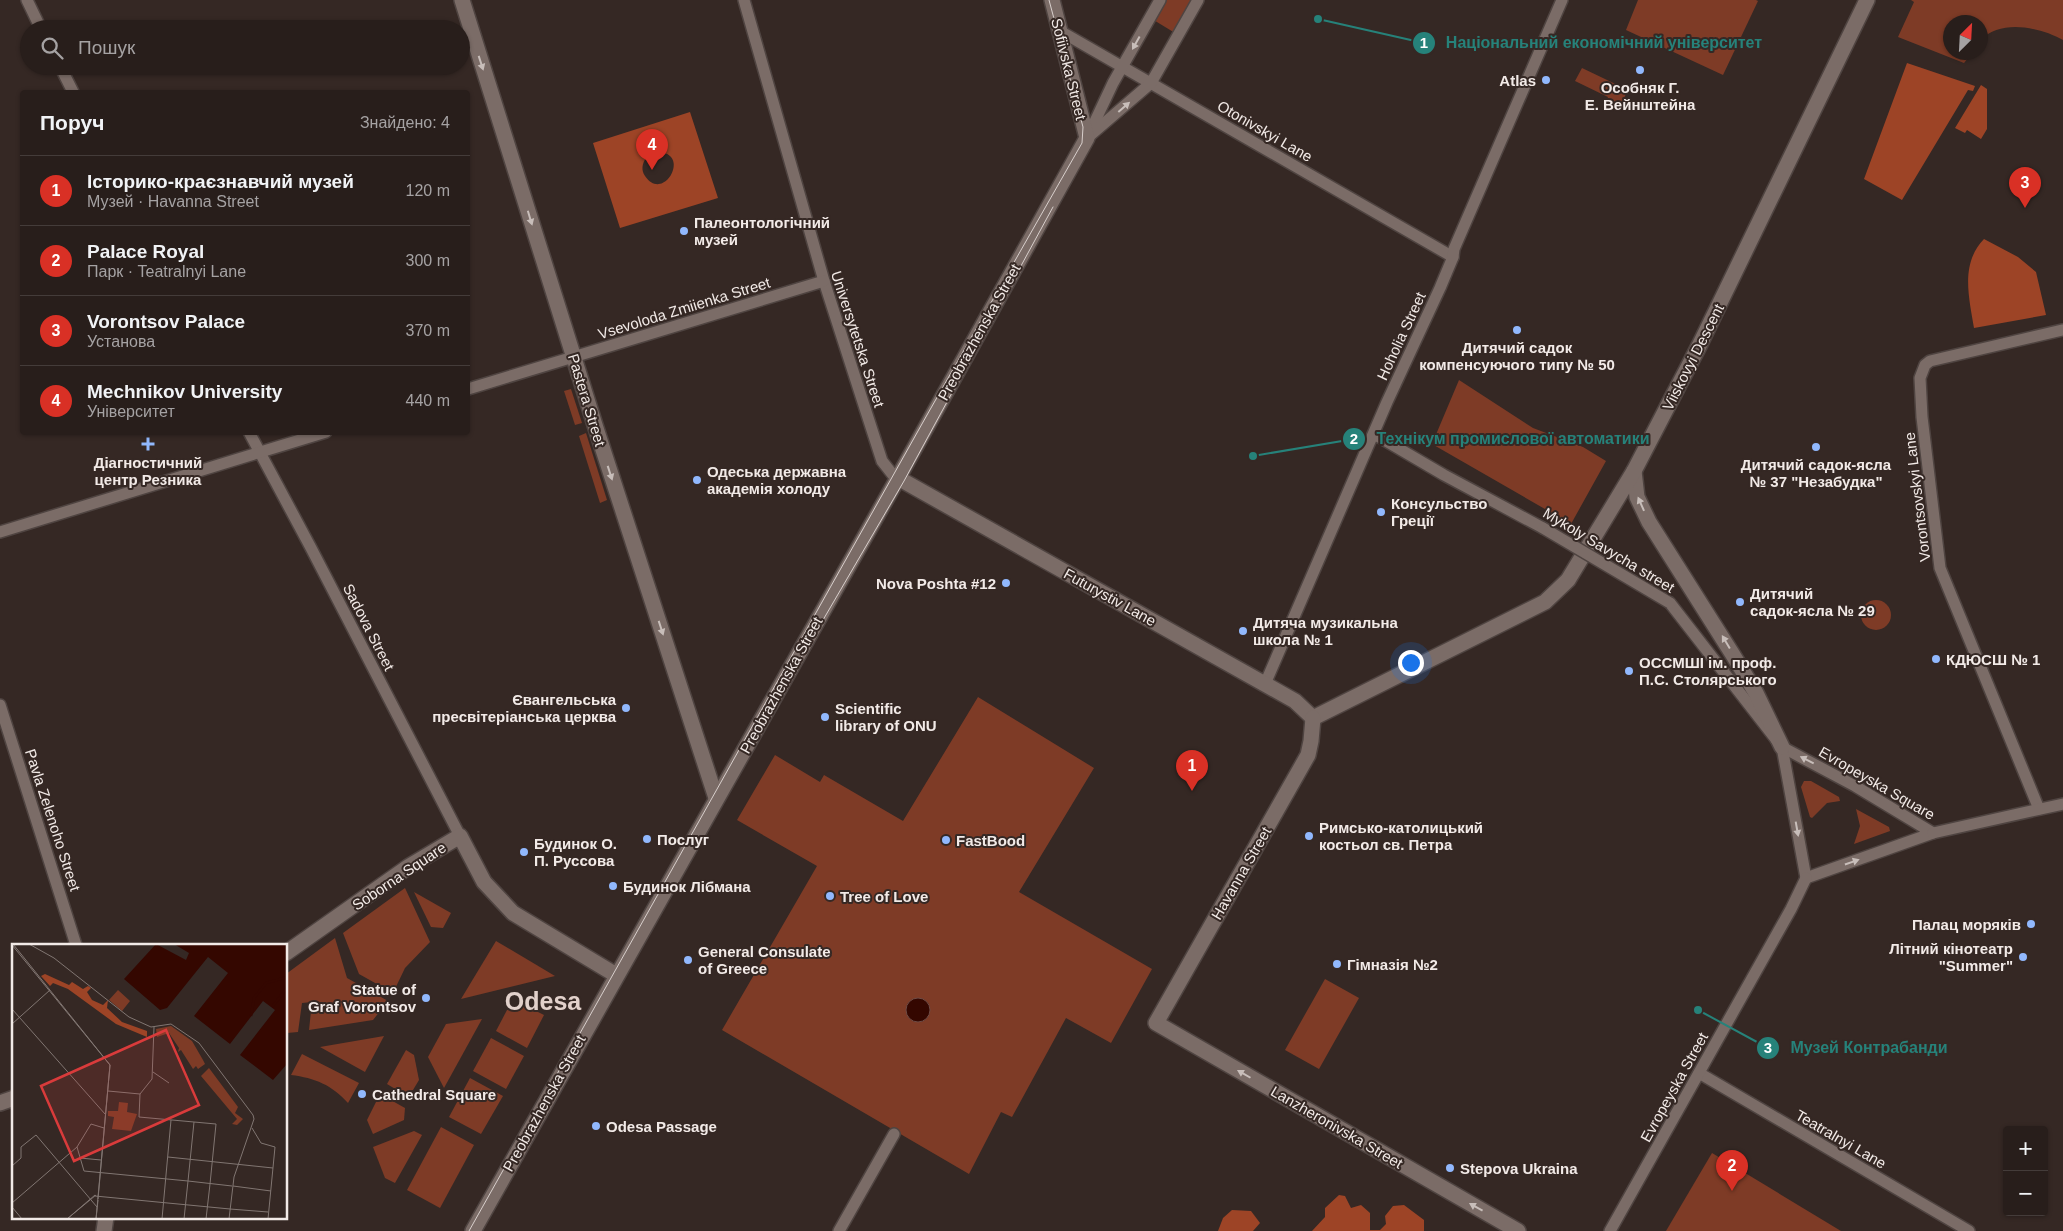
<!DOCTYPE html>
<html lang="uk">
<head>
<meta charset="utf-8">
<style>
	:root { --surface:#281e1b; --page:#302724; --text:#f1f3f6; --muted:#a5a2a3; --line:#443c3a; --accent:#d93025 }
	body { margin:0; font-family:Arial,sans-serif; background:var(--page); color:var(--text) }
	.controls { position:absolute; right:15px; bottom:15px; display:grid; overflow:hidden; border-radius:5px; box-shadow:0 1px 4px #0004 }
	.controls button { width:45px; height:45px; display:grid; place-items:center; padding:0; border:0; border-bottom:1px solid var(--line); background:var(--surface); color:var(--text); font:25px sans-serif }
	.compass { position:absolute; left:1943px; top:15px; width:45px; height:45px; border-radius:50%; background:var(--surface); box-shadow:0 1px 4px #0004; rotate:24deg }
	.you { position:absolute; left:1410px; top:662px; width:18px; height:18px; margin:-12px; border:4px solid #fff; border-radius:50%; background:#1a73e8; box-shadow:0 0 0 8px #1a73e833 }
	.badge { display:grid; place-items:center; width:32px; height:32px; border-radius:50%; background:var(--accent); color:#fff; font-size:16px; font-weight:700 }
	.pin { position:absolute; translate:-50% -41px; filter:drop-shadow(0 1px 2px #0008) }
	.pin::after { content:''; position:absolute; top:26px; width:18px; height:15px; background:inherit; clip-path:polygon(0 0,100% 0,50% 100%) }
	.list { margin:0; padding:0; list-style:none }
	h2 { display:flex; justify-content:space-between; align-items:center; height:65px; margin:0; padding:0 20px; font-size:21px }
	h2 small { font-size:16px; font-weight:400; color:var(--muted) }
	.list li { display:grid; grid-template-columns:32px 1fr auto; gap:15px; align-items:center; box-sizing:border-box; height:70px; padding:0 20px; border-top:1px solid var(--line) }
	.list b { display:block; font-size:19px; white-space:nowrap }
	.list p { margin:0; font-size:16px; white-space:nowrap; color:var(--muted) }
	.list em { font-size:16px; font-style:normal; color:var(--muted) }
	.icon { flex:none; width:28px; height:28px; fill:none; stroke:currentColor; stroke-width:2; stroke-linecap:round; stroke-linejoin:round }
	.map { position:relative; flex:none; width:2063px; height:1231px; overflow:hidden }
	.search { position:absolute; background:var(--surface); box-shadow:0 1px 4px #0004; left:20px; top:20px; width:450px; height:55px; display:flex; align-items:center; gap:12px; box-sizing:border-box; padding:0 18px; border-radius:28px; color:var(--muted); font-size:19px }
	.panel { position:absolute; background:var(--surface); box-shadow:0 1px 4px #0004; left:20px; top:90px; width:450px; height:345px; border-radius:5px }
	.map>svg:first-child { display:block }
</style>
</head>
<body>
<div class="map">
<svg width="2063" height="1231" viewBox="0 0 2063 1231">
	<rect width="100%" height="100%" fill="#352824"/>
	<g fill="#7e3b26">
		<polygon points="1163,0 1194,0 1175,33 1152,19"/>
		<polygon points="1638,0 1756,0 1758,1 1723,75 1626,30"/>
		<path d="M1911,0H2063V40C2040,27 2000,19 1981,40L1980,22H1950V52L1972,53L1964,63L1898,37L1914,2Z"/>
		<polygon points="1582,68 1628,90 1619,108 1606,102 1608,97 1575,81"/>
		<polygon points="1459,380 1533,428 1583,447 1606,461 1571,524 1432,444"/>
		<polygon points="571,389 582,423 575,425 564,391"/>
		<polygon points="586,433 607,500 600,503 579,436"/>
		<circle cx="1876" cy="615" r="15"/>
		<polygon points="978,697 1094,768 1019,892 1152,969 1111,1043 1066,1018 1012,1117 1001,1112 969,1174 722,1030 817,866 737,820 775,755 820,782 824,775 903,821"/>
		<polygon points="1804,781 1811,781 1839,797 1840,801 1827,803 1812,818 1810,817 1801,787"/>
		<polygon points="1856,809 1889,827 1890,831 1854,844 1860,826"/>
		<polygon points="405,888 430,942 405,968 393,993 359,974 343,933"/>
		<polygon points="414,892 451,913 443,928 431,927"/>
		<polygon points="335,938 347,978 388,1001 373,1020 309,1030 312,1002 302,1003 298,1032 287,1033 286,974"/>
		<polygon points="496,941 555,976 461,999"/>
		<polygon points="1325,979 1359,998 1319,1069 1285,1050"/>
		<polygon points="522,1004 544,1015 527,1048 496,1031 507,1010"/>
		<polygon points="482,1019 444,1088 428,1057 446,1024"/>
		<polygon points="384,1036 365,1072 320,1047"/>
		<polygon points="491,1038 524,1056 506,1089 473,1071"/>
		<polygon points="406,1050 414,1055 419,1080 413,1090 402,1093 387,1084"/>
		<path d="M302,1054L359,1083L348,1103C332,1085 315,1078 291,1075Z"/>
		<polygon points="470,1078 503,1096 481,1134 449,1117"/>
		<polygon points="380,1094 405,1108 404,1120 373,1134 367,1120"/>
		<polygon points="441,1127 474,1145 440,1208 407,1190"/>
		<polygon points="414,1131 422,1135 395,1183 385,1178 373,1147"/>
		<polygon points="1712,1153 1841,1231 1666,1231"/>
	</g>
	<g fill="#9d4426" fill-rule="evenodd">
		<polygon points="1907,63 1975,86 1973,91 1968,90 1902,200 1864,179"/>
		<polygon points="1981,85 1987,89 1987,129 1981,139 1967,130 1965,133 1955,128"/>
		<path d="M690,112L718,198L620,228L593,143ZM656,152C693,151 664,204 645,176C641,170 642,164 646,158Z"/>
		<path d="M1984,239L2018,257L2036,272L2046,315L1974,328C1969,297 1960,264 1984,239Z"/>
		<polygon points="1339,1195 1345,1196 1351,1208 1361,1205 1370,1213 1370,1230 1380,1230 1386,1224 1385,1216 1393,1206 1404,1205 1424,1220 1424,1231 1312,1231 1325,1217 1325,1208"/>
		<polygon points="1232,1210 1251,1211 1260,1223 1253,1231 1218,1231 1223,1218"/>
	</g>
	<circle fill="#340700" stroke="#6d4b45" cx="918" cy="1010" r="12"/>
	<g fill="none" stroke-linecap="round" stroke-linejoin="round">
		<defs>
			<g id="minor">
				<polyline points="27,0 41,29"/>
				<polyline points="744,0 824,281 882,461 893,475 898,478"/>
				<polyline points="1060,31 1453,257"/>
				<polyline points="60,66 73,92"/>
				<polyline points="1089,134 1113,83 1160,0"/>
				<polyline points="1087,138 1151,83 1198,0"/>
				<polyline points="468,389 824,281"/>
				<polyline points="249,432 311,548 460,836"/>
				<polyline points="1374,434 1444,475 1543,528"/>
				<polyline points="0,532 326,432"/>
				<polyline points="1670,603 1782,747 1855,786 1933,833 1806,878"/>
				<polyline points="1265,684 1387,402 1440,288 1453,257 1454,249 1562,0"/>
				<polyline points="0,705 76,945"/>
				<polyline points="1782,747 1806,878"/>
				<polyline points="2039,809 1940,568 1922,417 1920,378 1925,365 1930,361 2062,330"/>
				<polyline points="1933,833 2063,804"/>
				<polyline points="1699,1073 1969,1231"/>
				<polyline points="839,1231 894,1134"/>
				<polyline points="1610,1231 1791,909 1806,878"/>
			</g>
			<g id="tertiary">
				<polyline points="462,0 595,425 716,798"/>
				<polyline points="1634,471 1637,497 1649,522 1733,655 1756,693 1782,747"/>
				<polyline points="898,478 1295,701 1313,718"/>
				<polyline points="1313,718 1545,602 1568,580 1634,471 1699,346 1867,0"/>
				<polyline points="1313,718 1311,741 1308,755 1156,1023 1518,1231"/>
				<polyline points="286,953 408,867 460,836 484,882 513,913 616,975"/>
				<polyline points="0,1103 14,1098"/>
				<polyline points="104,1231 106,1217"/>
			</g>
			<polyline id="secondary" points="473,1231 898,478 1087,138 1052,0"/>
		</defs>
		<use href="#minor" stroke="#4f4441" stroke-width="14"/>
		<use href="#tertiary" stroke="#4f4441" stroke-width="18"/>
		<use href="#secondary" stroke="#4f4441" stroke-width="18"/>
		<use href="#minor" stroke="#7b6c67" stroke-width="11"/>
		<use href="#tertiary" stroke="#7b6c67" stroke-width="15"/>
		<use href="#secondary" stroke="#7b6c67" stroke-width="15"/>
		<g stroke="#d9d0cd" stroke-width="1">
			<polyline points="749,747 904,481 1053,207"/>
			<polyline points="469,1231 927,415 1082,143 1083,127 1049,0"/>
		</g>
		<defs>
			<polyline id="minor-bridge" points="1543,528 1670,603"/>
		</defs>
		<use href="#minor-bridge" stroke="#4f4441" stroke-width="14" stroke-linecap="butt"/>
		<use href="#minor-bridge" stroke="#7b6c67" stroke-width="11"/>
	</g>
	<defs><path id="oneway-solid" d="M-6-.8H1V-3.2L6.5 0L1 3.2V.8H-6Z" transform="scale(1.25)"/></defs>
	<g fill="#c8beba">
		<use href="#oneway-solid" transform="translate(1136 43) rotate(119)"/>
		<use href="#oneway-solid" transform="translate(481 63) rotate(72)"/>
		<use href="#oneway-solid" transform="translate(1124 107) rotate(-41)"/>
		<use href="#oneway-solid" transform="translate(530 218) rotate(73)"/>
		<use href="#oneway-solid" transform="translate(610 473) rotate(72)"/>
		<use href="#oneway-solid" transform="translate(1641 504) rotate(-114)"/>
		<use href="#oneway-solid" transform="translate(661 628) rotate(72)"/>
		<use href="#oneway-solid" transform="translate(1726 642) rotate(-121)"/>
		<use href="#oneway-solid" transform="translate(1807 760) rotate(-153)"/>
		<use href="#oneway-solid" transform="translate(1797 829) rotate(80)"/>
		<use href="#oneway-solid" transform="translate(1852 862) rotate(-19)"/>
		<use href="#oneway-solid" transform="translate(1244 1074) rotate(-150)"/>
		<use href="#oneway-solid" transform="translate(1476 1207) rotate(-151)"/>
	</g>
	<g fill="#91b8fd" stroke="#352824" stroke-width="2">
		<circle cx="1640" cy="70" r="5"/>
		<circle cx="1546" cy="80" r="5"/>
		<circle cx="684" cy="231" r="5"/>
		<circle cx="1517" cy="330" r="5"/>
		<path d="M145.5 436.5h5v5h5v5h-5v5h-5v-5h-5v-5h5z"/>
		<circle cx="1816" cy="447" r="5"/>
		<circle cx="697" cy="480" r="5"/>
		<circle cx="1381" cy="512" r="5"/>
		<circle cx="1006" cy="583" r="5"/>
		<circle cx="1740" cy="602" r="5"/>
		<circle cx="1243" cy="631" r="5"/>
		<circle cx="1936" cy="659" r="5"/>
		<circle cx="1629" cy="671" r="5"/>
		<circle cx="626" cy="708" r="5"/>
		<circle cx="825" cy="717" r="5"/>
		<circle cx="1309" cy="836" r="5"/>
		<circle cx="647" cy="839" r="5"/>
		<circle cx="946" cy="840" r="5"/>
		<circle cx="524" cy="852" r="5"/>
		<circle cx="613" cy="886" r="5"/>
		<circle cx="830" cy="896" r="5"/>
		<circle cx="2031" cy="924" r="5"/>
		<circle cx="2023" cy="957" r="5"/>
		<circle cx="688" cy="960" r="5"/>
		<circle cx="1337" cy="964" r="5"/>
		<circle cx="426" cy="998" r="5"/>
		<circle cx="362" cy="1094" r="5"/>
		<circle cx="596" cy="1126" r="5"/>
		<circle cx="1450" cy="1168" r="5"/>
	</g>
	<g text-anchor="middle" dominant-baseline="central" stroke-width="4" stroke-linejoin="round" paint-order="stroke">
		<g font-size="15" fill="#f2eae7" stroke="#352824">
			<text transform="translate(1069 69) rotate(76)">Sofiivska Street</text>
			<text transform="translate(1265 131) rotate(30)">Otonivskyi Lane</text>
			<text transform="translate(684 308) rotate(-17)">Vsevoloda Zmiienka Street</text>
			<text transform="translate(979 332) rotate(-61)">Preobrazhenska Street</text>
			<text transform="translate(1401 336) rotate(-65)">Hoholia Street</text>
			<text transform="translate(858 339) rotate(72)">Universytetska Street</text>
			<text transform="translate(1693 357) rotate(-63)">Viiskovyi Descent</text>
			<text transform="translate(587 400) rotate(73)">Pastera Street</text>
			<text transform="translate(1917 497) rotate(-97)">Vorontsovskyi Lane</text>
			<text transform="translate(1609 550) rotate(31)">Mykoly Savycha street</text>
			<text transform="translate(1110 597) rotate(29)">Futurystiv Lane</text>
			<text transform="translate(369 627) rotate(63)">Sadova Street</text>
			<text transform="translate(781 685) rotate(-61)">Preobrazhenska Street</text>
			<text transform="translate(1877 783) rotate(30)">Evropeyska Square</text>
			<text transform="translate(53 820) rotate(72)">Pavla Zelenoho Street</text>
			<text transform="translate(1241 873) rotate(-60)">Havanna Street</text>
			<text transform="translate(399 876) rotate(-34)">Soborna Square</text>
			<text transform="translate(1674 1087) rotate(-61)">Evropeyska Street</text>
			<text transform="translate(544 1103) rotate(-61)">Preobrazhenska Street</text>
			<text transform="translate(1337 1127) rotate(30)">Lanzheronivska Street</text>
			<text transform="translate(1841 1139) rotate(30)">Teatralnyi Lane</text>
		</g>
		<g font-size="15" font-weight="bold" fill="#f2eae7" stroke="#352824" text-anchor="start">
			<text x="1536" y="80" text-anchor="end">Atlas</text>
			<text x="1640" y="87" text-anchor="middle">Особняк Г.<tspan x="1640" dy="17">Е. Вейнштейна</tspan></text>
			<text x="694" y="222">Палеонтологічний<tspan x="694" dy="17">музей</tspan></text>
			<text x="1517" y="347" text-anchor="middle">Дитячий садок<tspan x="1517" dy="17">компенсуючого типу № 50</tspan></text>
			<text x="148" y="462" text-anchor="middle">Діагностичний<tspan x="148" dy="17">центр Резника</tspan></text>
			<text x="1816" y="464" text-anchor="middle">Дитячий садок-ясла<tspan x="1816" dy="17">№ 37 "Незабудка"</tspan></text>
			<text x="707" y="471">Одеська державна<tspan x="707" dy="17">академія холоду</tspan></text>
			<text x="1391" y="503">Консульство<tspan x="1391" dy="17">Греції</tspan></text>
			<text x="996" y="583" text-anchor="end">Nova Poshta #12</text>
			<text x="1750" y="593">Дитячий<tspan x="1750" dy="17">садок-ясла № 29</tspan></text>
			<text x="1253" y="622">Дитяча музикальна<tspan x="1253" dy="17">школа № 1</tspan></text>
			<text x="1946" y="659">КДЮСШ № 1</text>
			<text x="1639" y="662">ОССМШІ ім. проф.<tspan x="1639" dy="17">П.С. Столярського</tspan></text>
			<text x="616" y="699" text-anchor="end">Євангельська<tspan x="616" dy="17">пресвітеріанська церква</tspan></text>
			<text x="835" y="708">Scientific<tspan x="835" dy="17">library of ONU</tspan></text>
			<text x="1319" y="827">Римсько-католицький<tspan x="1319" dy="17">костьол св. Петра</tspan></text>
			<text x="657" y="839">Послуг</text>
			<text x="956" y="840">FastBood</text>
			<text x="534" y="843">Будинок О.<tspan x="534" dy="17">П. Руссова</tspan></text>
			<text x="623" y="886">Будинок Лібмана</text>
			<text x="840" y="896">Tree of Love</text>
			<text x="2021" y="924" text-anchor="end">Палац моряків</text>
			<text x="2013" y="948" text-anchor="end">Літний кінотеатр<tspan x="2013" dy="17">"Summer"</tspan></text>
			<text x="698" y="951">General Consulate<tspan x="698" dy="17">of Greece</tspan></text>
			<text x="1347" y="964">Гімназія №2</text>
			<text x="416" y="989" text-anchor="end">Statue of<tspan x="416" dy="17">Graf Vorontsov</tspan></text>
			<text x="372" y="1094">Cathedral Square</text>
			<text x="606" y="1126">Odesa Passage</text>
			<text x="1460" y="1168">Stepova Ukraina</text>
		</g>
		<g font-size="25" font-weight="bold" fill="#e2d1cb" stroke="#352824">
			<text x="543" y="1001">Odesa</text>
		</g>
	</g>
	<g transform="translate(12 944)">
		<rect width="275" height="275" fill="#352824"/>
		<path d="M106,46L118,57L110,67L97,56ZM159,82L180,97L191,116L193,120L186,125L184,122L181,125L169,106L166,108L167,104L157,89L145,93L144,85ZM197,124L226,163L223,169L231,175L225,181L220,180L225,175L189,132ZM107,158L116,159L115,168L125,170L119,187L100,185L102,173L96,172V167H106Z" fill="#7e3b26"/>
		<path d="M33,30L57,41L60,38L71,45L76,42L79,44L75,48L80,56L91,61L96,56L95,64L110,78L135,87V93L104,80L56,45L41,39L38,42L29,32Z" fill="#9d4426"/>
		<path d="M144,0L174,16L177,9L162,0H275V120L261,136L228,111L263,66L251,57L218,100L182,72L216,29L196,13L155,64L148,66L112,35Z" fill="#340700"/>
		<path fill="none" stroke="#340700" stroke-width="2.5" d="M260,63L275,44M239,72L242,54L254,39L275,33"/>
		<path fill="none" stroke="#817672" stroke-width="1" d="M1,0L98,121L84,275M17,0L42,14L117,73L139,83L159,80L187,99L241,171L242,175L222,233L217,275M0,1L98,121L86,255M0,65L93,170M0,80L38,46M141,128L157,139M96,147L128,150M128,150L127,173L204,180L198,240M128,150L140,135L142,83M240,184L249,199L263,203L256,275M65,203L72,227L176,237L182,178M156,213L261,224M68,214L89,216M0,222L9,214V203L24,191L85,263M221,242L259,247M83,252L218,265M0,259L65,203L79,180L92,184M0,263L10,275M218,265L256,268M55,275L83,251M55,275L84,251M84,275L86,256M150,275L159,176M172,275L176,237L220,242M194,275L198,240"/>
		<path fill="#d93b3b" fill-opacity="0.15" stroke="#d93b3b" stroke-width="2.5" d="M154,86L187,161L62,217L29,142Z"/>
		<rect width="275" height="275" fill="none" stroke="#f2eae7" stroke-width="2.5"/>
	</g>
	<path fill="none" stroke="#26827a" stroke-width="2" d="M1318 19L1424 43M1253 456L1354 439M1698 1010L1768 1048"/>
	<g fill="#26827a" stroke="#352824" stroke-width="2">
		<circle cx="1318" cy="19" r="5"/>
		<circle cx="1253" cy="456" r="5"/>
		<circle cx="1698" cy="1010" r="5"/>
		<circle cx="1424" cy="43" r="12"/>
		<circle cx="1354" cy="439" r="12"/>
		<circle cx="1768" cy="1048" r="12"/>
	</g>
	<g font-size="15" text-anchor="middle" font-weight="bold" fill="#fff">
		<text x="1424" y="48">1</text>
		<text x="1354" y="444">2</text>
		<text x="1768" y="1053">3</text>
	</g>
	<g font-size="16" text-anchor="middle" font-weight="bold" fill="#26827a" stroke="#352824" stroke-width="4" stroke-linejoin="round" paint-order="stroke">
		<text x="1604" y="48">Національний економічний університет</text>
		<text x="1513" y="444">Технікум промислової автоматики</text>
		<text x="1869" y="1053">Музей Контрабанди</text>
	</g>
</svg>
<div class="controls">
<button>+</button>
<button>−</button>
</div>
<svg class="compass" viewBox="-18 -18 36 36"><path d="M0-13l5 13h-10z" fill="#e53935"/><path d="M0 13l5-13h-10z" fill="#a5a2a3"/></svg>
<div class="you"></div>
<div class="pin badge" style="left:1192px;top:791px">1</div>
<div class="pin badge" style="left:1732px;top:1191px">2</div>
<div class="pin badge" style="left:2025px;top:208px">3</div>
<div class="pin badge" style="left:652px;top:170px">4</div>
<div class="search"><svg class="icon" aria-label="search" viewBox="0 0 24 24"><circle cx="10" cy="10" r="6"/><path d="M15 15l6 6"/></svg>Пошук</div>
<section class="panel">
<h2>Поруч<small>Знайдено: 4</small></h2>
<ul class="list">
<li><span class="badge">1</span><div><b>Історико-краєзнавчий музей</b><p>Музей · Havanna Street</p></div><em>120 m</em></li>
<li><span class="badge">2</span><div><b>Palace Royal</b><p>Парк · Teatralnyi Lane</p></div><em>300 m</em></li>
<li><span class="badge">3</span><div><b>Vorontsov Palace</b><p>Установа</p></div><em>370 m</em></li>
<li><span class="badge">4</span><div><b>Mechnikov University</b><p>Університет</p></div><em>440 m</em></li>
</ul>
</section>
</div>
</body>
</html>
